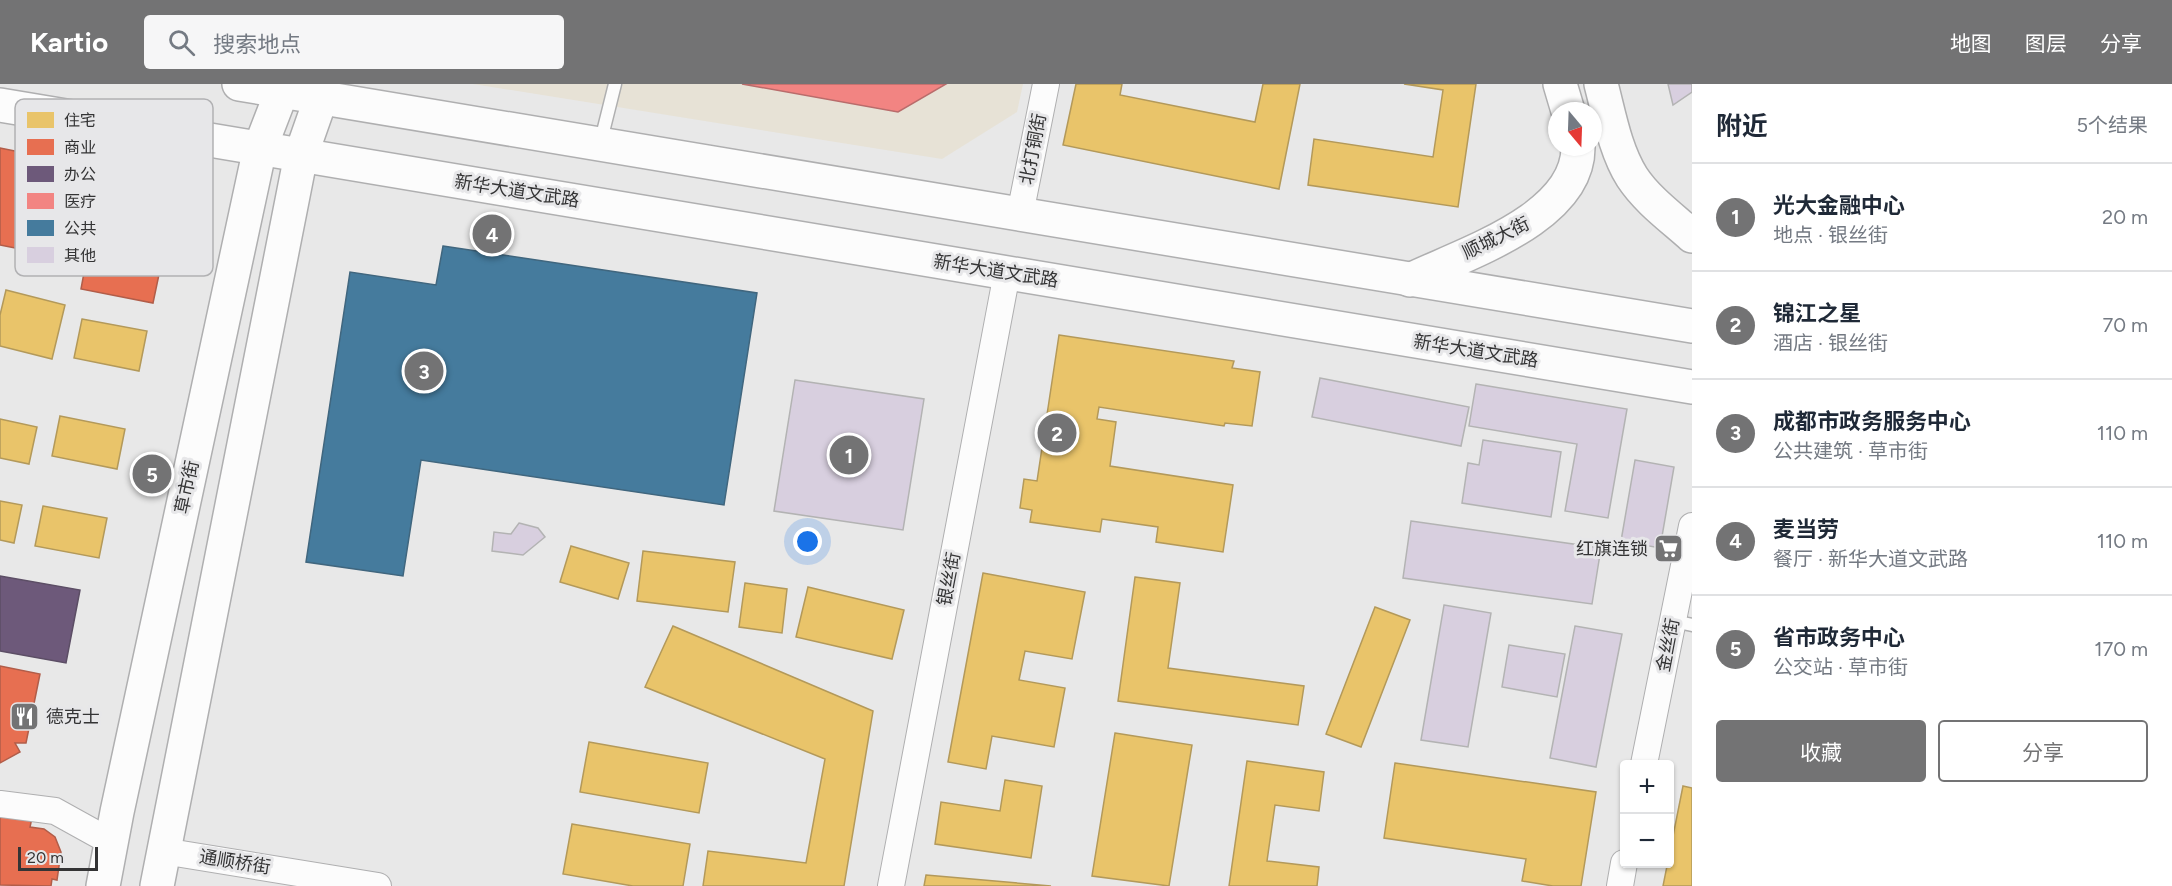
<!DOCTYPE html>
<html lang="zh">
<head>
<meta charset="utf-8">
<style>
	:root { --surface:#fff; --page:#f6f6f7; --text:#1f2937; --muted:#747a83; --line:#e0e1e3; --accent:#737374 }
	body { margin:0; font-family:Figtree,"Noto Sans SC",sans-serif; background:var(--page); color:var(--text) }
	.controls { position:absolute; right:18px; bottom:18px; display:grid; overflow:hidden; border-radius:6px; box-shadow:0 2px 4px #0004 }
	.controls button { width:54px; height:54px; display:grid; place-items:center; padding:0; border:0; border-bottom:2px solid var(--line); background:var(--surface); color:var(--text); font:30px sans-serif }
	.compass { position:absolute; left:1548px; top:18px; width:54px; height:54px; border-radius:50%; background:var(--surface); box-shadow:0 2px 4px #0004; rotate:161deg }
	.scale { position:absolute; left:18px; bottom:15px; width:80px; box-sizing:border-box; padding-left:6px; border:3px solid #343435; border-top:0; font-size:16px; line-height:21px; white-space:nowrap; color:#343435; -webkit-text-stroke:4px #e7e7e9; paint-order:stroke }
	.you { position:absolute; left:808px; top:458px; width:21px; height:21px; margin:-15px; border:4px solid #fff; border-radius:50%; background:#1a73e8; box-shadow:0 0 0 9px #1a73e833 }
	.badge { display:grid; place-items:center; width:39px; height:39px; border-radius:50%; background:var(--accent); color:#fff; font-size:20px; font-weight:700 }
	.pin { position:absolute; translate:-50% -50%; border:3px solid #fff; box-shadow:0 2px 6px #0006 }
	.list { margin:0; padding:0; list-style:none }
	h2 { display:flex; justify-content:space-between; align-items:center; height:78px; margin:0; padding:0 24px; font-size:26px }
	h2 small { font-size:20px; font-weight:400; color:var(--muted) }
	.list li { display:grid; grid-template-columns:39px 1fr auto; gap:18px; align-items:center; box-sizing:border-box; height:108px; padding:0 24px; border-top:2px solid var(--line) }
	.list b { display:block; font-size:22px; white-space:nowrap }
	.list p { margin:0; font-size:20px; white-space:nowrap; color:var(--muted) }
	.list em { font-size:20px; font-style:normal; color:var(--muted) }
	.actions { display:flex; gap:12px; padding:18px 24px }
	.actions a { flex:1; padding:14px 0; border:2px solid var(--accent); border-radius:6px; text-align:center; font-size:21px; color:var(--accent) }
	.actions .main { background:var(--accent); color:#fff }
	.icon { flex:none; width:33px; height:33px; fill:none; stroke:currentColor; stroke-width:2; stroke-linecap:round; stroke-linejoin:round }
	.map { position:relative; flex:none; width:1692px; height:802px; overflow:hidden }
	header { display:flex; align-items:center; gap:36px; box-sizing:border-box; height:84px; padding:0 30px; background:var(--accent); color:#fff }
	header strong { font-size:28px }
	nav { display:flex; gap:33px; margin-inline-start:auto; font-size:21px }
	.search { width:420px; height:54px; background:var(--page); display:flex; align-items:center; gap:15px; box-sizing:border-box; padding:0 21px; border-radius:6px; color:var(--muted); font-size:22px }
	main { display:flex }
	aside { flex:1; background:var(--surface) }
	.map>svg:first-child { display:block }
</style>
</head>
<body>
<header>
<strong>Kartio</strong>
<div class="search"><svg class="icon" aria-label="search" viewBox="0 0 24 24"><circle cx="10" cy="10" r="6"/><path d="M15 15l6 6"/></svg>搜索地点</div>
<nav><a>地图</a><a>图层</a><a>分享</a></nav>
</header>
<main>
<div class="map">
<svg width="1692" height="802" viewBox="0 0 1692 802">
	<rect width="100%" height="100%" fill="#e8e8e8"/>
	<polygon fill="#e7e2d6" points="473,0 1023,0 1017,28 942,75"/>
	<g fill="#e9c46a" stroke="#b3995a" stroke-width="1.5">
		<polygon points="1076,0 1122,0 1120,11 1255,38 1263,0 1300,0 1279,105 1063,61"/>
		<polygon points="1404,0 1476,0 1458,123 1308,101 1314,55 1433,73 1443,6"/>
		<polygon points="6,206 65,221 52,275 0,262 0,231"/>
		<polygon points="82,235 147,247 139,287 74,274"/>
		<polygon points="1059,251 1234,277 1232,284 1260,288 1252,342 1225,339 1224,342 1099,323 1097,335 1116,338 1110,382 1233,401 1223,468 1156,458 1158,443 1102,435 1100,448 1030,438 1032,426 1020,424 1024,395 1037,397"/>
		<polygon points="60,332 125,345 117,385 52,372"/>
		<polygon points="0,335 37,343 29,380 0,374"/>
		<polygon points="0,417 22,421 14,459 0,456"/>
		<polygon points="43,422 107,434 99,474 35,462"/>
		<polygon points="571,462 629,479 618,515 560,498"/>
		<polygon points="643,467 735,478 728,528 637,517"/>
		<polygon points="983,489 1085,508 1072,575 1025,567 1019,596 1065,604 1054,663 992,652 986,685 948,678"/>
		<polygon points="1135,493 1180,499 1168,584 1304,602 1298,641 1118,617"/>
		<polygon points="745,499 787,505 782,549 739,543"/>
		<polygon points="808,503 904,526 892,575 796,553"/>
		<polygon points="1375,523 1410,536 1361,663 1326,650"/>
		<polygon points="673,542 873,627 844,802 703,802 708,767 806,779 825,675 645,603"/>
		<polygon points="1115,649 1192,661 1169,802 1092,792"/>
		<polygon points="589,658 708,679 699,729 580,708"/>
		<polygon points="1247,677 1324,688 1319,727 1275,721 1267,777 1319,783 1317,802 1229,802"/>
		<polygon points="1395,679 1596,708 1581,802 1553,802 1522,797 1526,775 1384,754"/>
		<polygon points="1005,696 1042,702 1031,774 935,760 941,718 1000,727"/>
		<polygon points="1683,702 1692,704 1692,802 1663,802"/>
		<polygon points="572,740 690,760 683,802 633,802 563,790"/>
		<polygon points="926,791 1051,802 924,802"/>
	</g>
	<g fill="#e76f51" stroke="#b15d49" stroke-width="1.5">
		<polygon points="0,64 143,93 170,138 153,219 81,205 86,178 0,161"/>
		<polygon points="0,582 40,590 26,659 15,659 20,668 0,679"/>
		<polygon points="0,731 32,734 30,743 44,745 55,753 61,768 57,796 52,795 51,802 0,801"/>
	</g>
	<polygon fill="#6d597a" stroke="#5c4e65" stroke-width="1.5" points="0,492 80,506 66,579 0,567"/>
	<polygon fill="#f28482" stroke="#b96c6b" stroke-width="1.5" points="742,0 946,0 898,28"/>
	<polygon fill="#457b9d" stroke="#40667e" stroke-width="1.5" points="443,162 757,209 724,421 421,376 403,492 306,478 350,188 436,201"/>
	<g fill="#d8cfdf" stroke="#b3b3b3" stroke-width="1.5">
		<polygon points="1668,0 1692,0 1692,8 1673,21"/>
		<polygon points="1320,294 1469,323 1461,362 1312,333"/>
		<polygon points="795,296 924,315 903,446 774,427"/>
		<polygon points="1476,300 1627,325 1608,434 1565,427 1577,360 1469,342"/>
		<polygon points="1483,356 1561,368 1551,433 1462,419 1468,379 1479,381"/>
		<polygon points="1635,376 1674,383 1660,464 1621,457"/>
		<polygon points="1411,437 1601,464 1592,520 1403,494"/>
		<polygon points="519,439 538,444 545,453 523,471 492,467 494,448 511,450"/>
		<polygon points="1444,521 1491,529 1468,663 1421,656"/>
		<polygon points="1575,542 1622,550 1596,683 1550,674"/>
		<polygon points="1509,561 1565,570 1557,613 1502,603"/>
	</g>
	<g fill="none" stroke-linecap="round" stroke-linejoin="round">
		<defs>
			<g id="service">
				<polyline points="600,60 615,0"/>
				<polyline points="1673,537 1692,541"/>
			</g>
			<g id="minor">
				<polyline points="1020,130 1046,0"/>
				<polyline points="1644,680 1692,442"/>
				<polyline points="0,720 55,727 111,758"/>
				<polyline points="163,767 378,802"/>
				<polyline points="891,802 1007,189"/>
				<polyline points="1620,802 1624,779"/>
			</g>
			<g id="secondary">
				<polyline points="1560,0 1568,27"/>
				<path d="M1601,0C1609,30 1615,66 1632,93C1647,116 1672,134 1692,152"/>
				<path d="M1410,196C1464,170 1579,134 1578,63"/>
			</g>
			<g id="primary">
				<polyline points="239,0 1692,242"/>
				<polyline points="0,21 1692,303"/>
				<polyline points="103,802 117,728 260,64 282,7"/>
				<polyline points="157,802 301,71 321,14"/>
			</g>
		</defs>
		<use href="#service" stroke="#afafb0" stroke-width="15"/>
		<use href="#minor" stroke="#afafb0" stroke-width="28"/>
		<use href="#secondary" stroke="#afafb0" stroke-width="36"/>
		<use href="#primary" stroke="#afafb0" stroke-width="36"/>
		<use href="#service" stroke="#fcfcfc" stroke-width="12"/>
		<use href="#minor" stroke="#fcfcfc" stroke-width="26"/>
		<use href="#secondary" stroke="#fcfcfc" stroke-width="33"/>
		<use href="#primary" stroke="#fcfcfc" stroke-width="33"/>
	</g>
	<defs>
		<symbol id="supermarket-square" viewBox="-11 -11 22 22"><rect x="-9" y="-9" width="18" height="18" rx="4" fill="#737374" stroke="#e7e7e9"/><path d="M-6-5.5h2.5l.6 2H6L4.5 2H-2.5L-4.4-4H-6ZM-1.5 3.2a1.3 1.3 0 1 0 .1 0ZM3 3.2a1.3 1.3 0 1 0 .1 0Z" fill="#fff"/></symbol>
		<symbol id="restaurant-square" viewBox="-11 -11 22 22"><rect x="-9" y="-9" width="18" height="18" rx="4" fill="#737374" stroke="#e7e7e9"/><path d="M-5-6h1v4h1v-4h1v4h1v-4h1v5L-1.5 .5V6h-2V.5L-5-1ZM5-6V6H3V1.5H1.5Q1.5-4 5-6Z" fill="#fff"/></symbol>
	</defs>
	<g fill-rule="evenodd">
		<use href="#supermarket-square" x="1652" y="448" width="33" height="33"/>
		<use href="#restaurant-square" x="8" y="616" width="33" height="33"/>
	</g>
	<g text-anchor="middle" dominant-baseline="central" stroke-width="6" stroke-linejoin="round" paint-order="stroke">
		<g font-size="18" fill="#343435" stroke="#e7e7e9">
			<text transform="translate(1033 65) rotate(-79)">北打铜街</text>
			<text transform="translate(517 107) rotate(9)">新华大道文武路</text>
			<text transform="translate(1496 154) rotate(-26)">顺城大街</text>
			<text transform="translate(996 187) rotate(9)">新华大道文武路</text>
			<text transform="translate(1476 267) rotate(9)">新华大道文武路</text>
			<text transform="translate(187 403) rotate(-78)">草市街</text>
			<text transform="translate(949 495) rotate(-79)">银丝街</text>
			<text transform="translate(1668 561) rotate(-79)">金丝街</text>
			<text transform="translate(235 778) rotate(9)">通顺桥街</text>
		</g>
		<g font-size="18" fill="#343435" stroke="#e7e7e9" text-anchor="end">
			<text x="1648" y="465">红旗连锁</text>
			<text x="46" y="633" text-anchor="start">德克士</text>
		</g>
	</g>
	<rect x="15" y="15" width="198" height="177" rx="9" fill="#e7e7e9" stroke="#b1b1b3" stroke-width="1.5"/>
	<rect x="27" y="28" width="27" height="16" fill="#e9c46a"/>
	<rect x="27" y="55" width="27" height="16" fill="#e76f51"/>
	<rect x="27" y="82" width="27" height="16" fill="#6d597a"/>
	<rect x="27" y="109" width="27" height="16" fill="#f28482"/>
	<rect x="27" y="136" width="27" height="16" fill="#457b9d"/>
	<rect x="27" y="163" width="27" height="16" fill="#d8cfdf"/>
	<g font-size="16" fill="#343435">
		<text x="64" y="42">住宅</text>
		<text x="64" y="69">商业</text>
		<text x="64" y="96">办公</text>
		<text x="64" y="123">医疗</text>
		<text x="64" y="150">公共</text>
		<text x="64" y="177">其他</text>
	</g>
</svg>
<div class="controls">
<button>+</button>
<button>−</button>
</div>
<svg class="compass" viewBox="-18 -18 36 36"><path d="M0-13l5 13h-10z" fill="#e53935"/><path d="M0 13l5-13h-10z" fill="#747a83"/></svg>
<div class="scale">20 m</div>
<div class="you"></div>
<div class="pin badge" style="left:849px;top:371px">1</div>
<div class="pin badge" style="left:1057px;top:349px">2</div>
<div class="pin badge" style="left:424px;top:287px">3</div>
<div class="pin badge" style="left:492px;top:150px">4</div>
<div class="pin badge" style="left:152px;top:390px">5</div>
</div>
<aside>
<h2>附近<small>5个结果</small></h2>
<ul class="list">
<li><span class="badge">1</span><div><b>光大金融中心</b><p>地点 · 银丝街</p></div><em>20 m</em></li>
<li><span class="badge">2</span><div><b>锦江之星</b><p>酒店 · 银丝街</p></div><em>70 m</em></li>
<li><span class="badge">3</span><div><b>成都市政务服务中心</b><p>公共建筑 · 草市街</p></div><em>110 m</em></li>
<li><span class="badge">4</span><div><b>麦当劳</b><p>餐厅 · 新华大道文武路</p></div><em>110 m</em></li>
<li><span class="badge">5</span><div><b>省市政务中心</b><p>公交站 · 草市街</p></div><em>170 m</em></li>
</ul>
<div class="actions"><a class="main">收藏</a><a>分享</a></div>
</aside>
</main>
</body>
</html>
